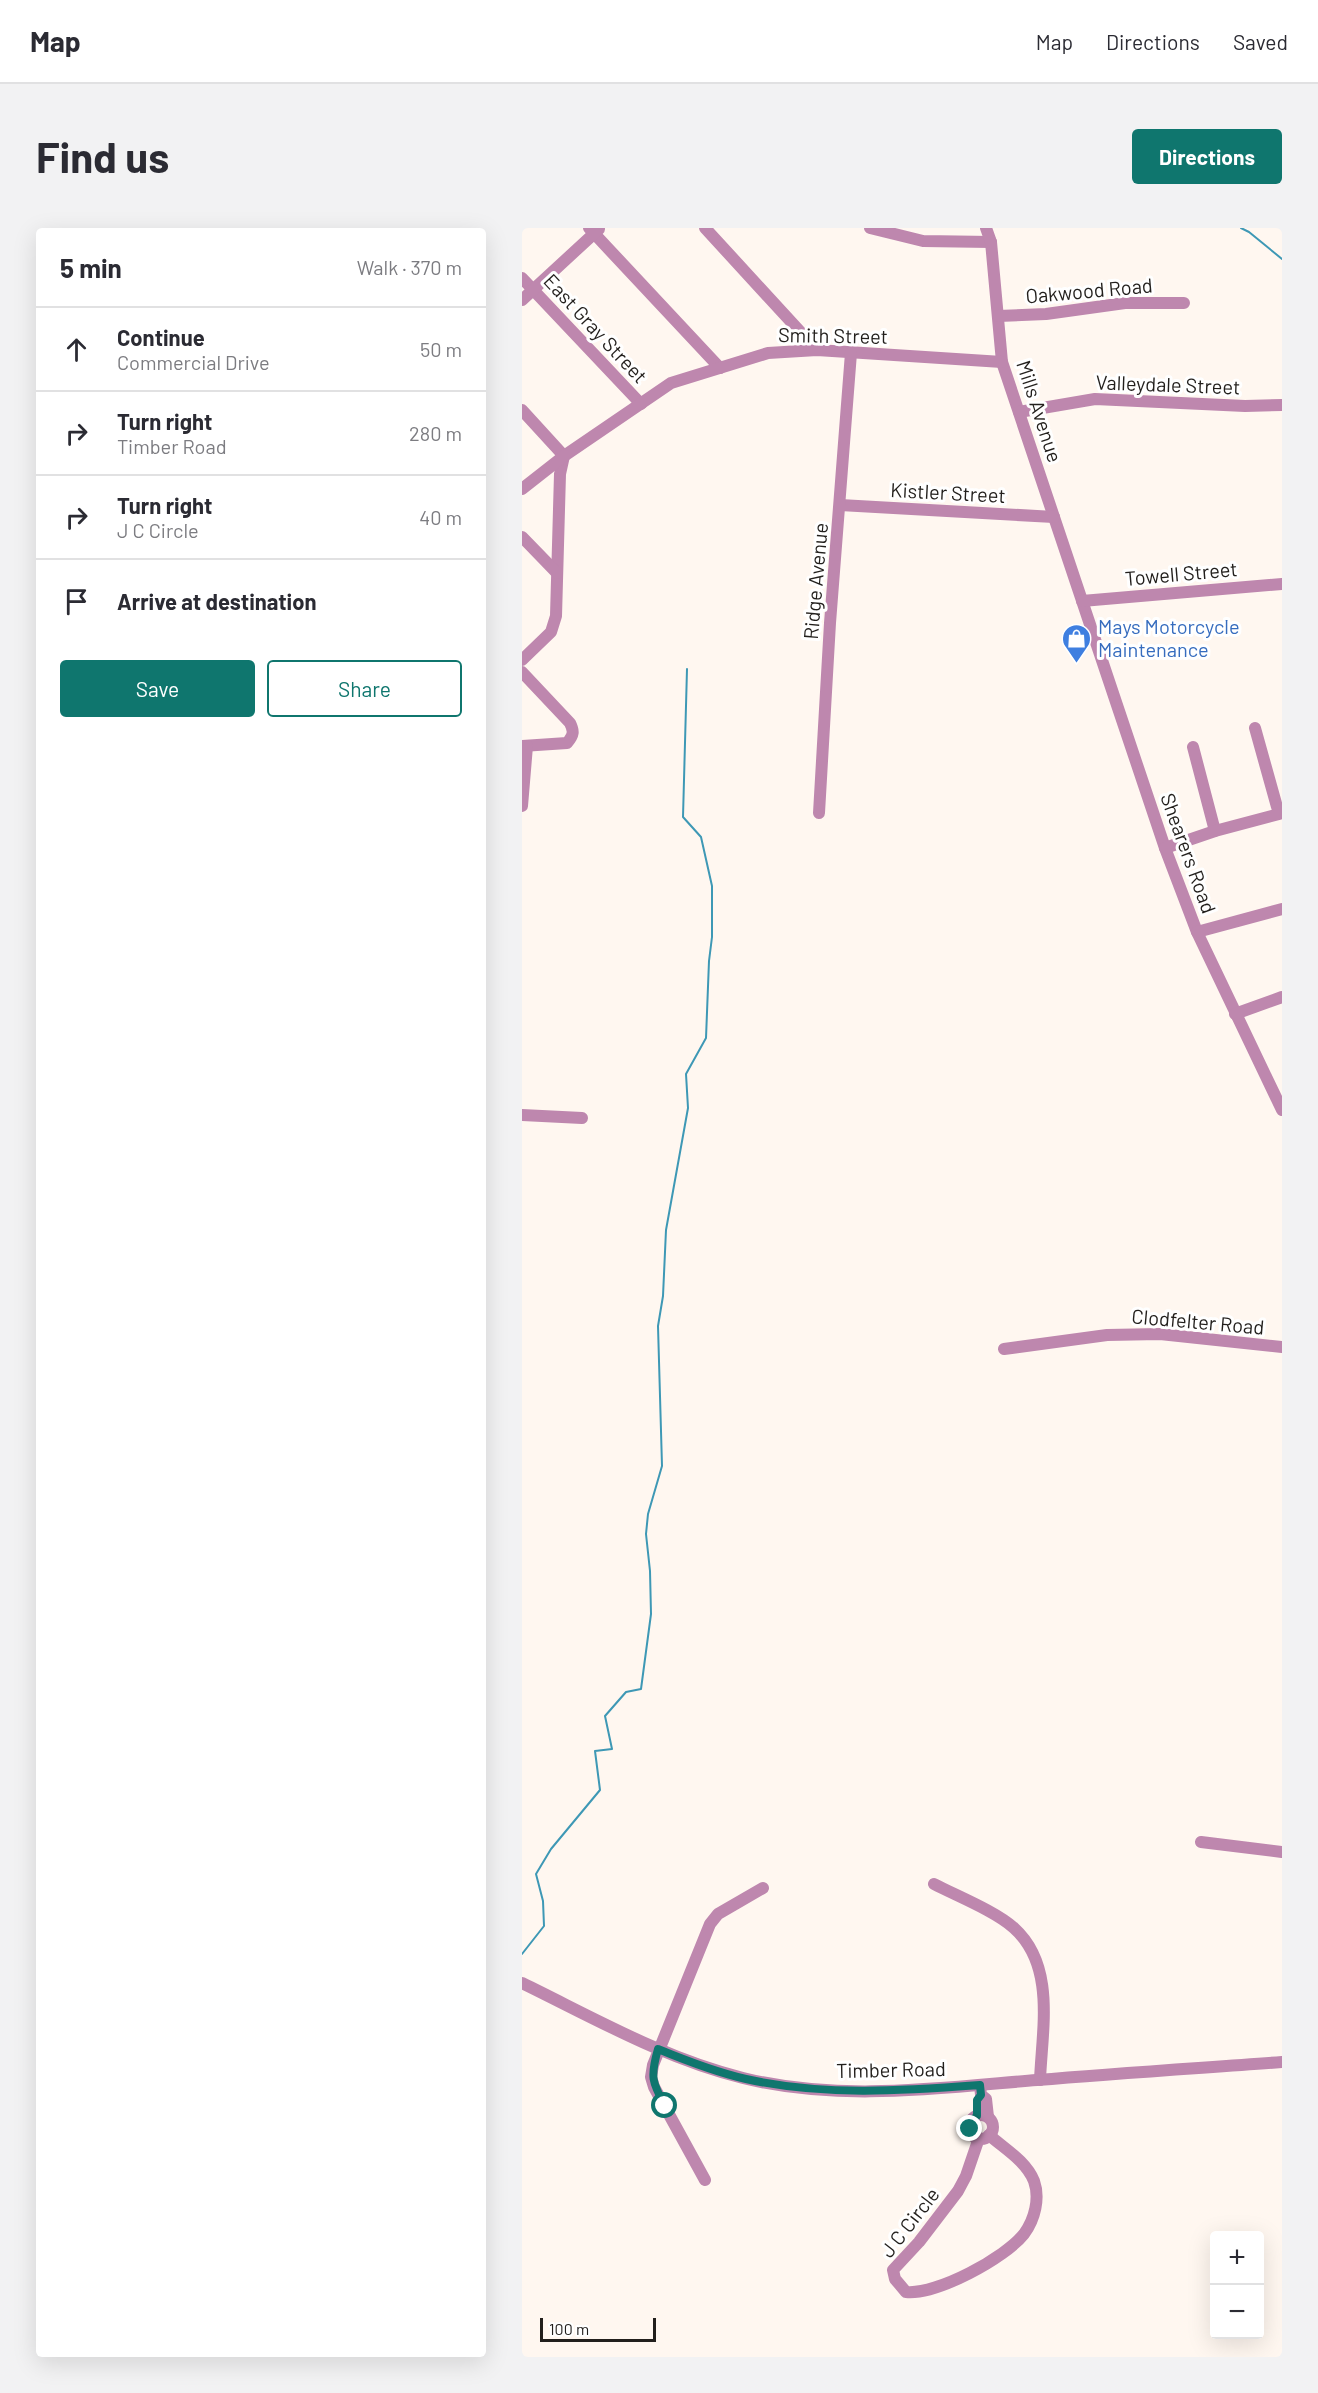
<!DOCTYPE html>
<html lang="en">
<head>
<meta charset="utf-8">
<style>
	:root { --surface:#fff; --page:#f2f2f3; --text:#2b2b33; --muted:#7c7c81; --line:#e1e1e2; --accent:#0f766e }
	body { margin:0; font-family:Barlow,sans-serif; background:var(--page); color:var(--text) }
	.controls { position:absolute; right:18px; bottom:18px; display:grid; overflow:hidden; border-radius:6px; box-shadow:0 6px 24px #0002 }
	.controls button { width:54px; height:54px; display:grid; place-items:center; padding:0; border:0; border-bottom:2px solid var(--line); background:var(--surface); color:var(--text); font:30px sans-serif }
	.scale { position:absolute; left:18px; bottom:15px; width:116px; box-sizing:border-box; padding-left:6px; border:3px solid #221f1c; border-top:0; font-size:16px; line-height:21px; white-space:nowrap; color:#221f1c; -webkit-text-stroke:4px #fff; paint-order:stroke }
	.stop { position:absolute; width:18px; height:18px; margin:-14px; border:4px solid #0f766e; border-radius:50%; background:#fff }
	.stop.end { background:#0f766e; border-color:#fff; box-shadow:0 2px 6px #0008 }
	.list { margin:0; padding:0; list-style:none }
	h2 { display:flex; justify-content:space-between; align-items:center; height:78px; margin:0; padding:0 24px; font-size:26px }
	h2 small { font-size:20px; font-weight:400; color:var(--muted) }
	.list li { display:grid; grid-template-columns:39px 1fr auto; gap:18px; align-items:center; box-sizing:border-box; height:84px; padding:0 24px; border-top:2px solid var(--line) }
	.list b { display:block; font-size:22px; white-space:nowrap }
	.list p { margin:0; font-size:20px; white-space:nowrap; color:var(--muted) }
	.list em { font-size:20px; font-style:normal; color:var(--muted) }
	.actions { display:flex; gap:12px; padding:18px 24px }
	.actions a { flex:1; padding:14px 0; border:2px solid var(--accent); border-radius:6px; text-align:center; font-size:21px; color:var(--accent) }
	.actions .main { background:var(--accent); color:#fff }
	.icon { flex:none; width:33px; height:33px; fill:none; stroke:currentColor; stroke-width:2; stroke-linecap:round; stroke-linejoin:round }
	.map { position:relative; flex:none; width:760px; height:2129px; overflow:hidden; border-radius:6px }
	header { display:flex; align-items:center; gap:36px; box-sizing:border-box; height:84px; padding:0 30px; background:var(--surface); border-bottom:2px solid var(--line) }
	header strong { font-size:28px }
	nav { display:flex; gap:33px; margin-inline-start:auto; font-size:21px }
	.intro { display:flex; align-items:center; justify-content:space-between; box-sizing:border-box; height:144px; padding:0 36px }
	h1 { margin:0; font-size:42px }
	.button { padding:15px 27px; border-radius:6px; background:var(--accent); color:#fff; font-size:21px; font-weight:700 }
	main { display:flex; gap:36px; padding:0 36px }
	aside { flex:1; background:var(--surface); border-radius:6px; box-shadow:0 6px 24px #0002 }
	.map>svg:first-child { display:block }
</style>
</head>
<body>
<header>
<strong>Map</strong>
<nav><a>Map</a><a>Directions</a><a>Saved</a></nav>
</header>
<div class="intro"><h1>Find us</h1><a class="button">Directions</a></div>
<main>
<aside>
<h2>5 min<small>Walk · 370 m</small></h2>
<ul class="list">
<li><svg class="icon" aria-label="ahead" viewBox="0 0 24 24"><path d="M12 20V5M6 11l6-6 6 6"/></svg><div><b>Continue</b><p>Commercial Drive</p></div><em>50 m</em></li>
<li><svg class="icon" aria-label="right" viewBox="0 0 24 24"><path d="M7 20v-9h11M14 6l5 5-5 5"/></svg><div><b>Turn right</b><p>Timber Road</p></div><em>280 m</em></li>
<li><svg class="icon" aria-label="right" viewBox="0 0 24 24"><path d="M7 20v-9h11M14 6l5 5-5 5"/></svg><div><b>Turn right</b><p>J C Circle</p></div><em>40 m</em></li>
<li><svg class="icon" aria-label="arrive" viewBox="0 0 24 24"><path d="M6 21V4h12l-3 4 3 4H6"/></svg><div><b>Arrive at destination</b></div></li>
</ul>
<div class="actions"><a class="main">Save</a><a>Share</a></div>
</aside>
<div class="map">
<svg width="760" height="2129" viewBox="0 0 760 2129">
	<rect width="100%" height="100%" fill="#fff7f0"/>
	<g fill="none" stroke-linecap="round" stroke-linejoin="round">
		<g stroke="#3e98b5" stroke-width="2">
			<polyline points="719,0 727,4 760,31"/>
			<polyline points="0,1726 22,1698 21,1673 14,1646 29,1621 78,1562 73,1523 90,1521 83,1488 104,1464 119,1461 129,1386 128,1343 124,1306 126,1286 140,1238 136,1098 141,1068 144,1002 166,880 164,846 184,810 187,733 190,709 190,658 179,609 161,589 165,441"/>
		</g>
		<g stroke="#be87ae" stroke-width="12">
			<polyline points="67,0 198,140"/>
			<polyline points="183,0 295,122"/>
			<polyline points="348,0 401,13 469,14"/>
			<polyline points="464,0 469,14 480,134 597,483 643,620 675,704 760,882"/>
			<polyline points="0,50 119,176"/>
			<polyline points="0,72 77,1"/>
			<polyline points="476,88 524,86 603,75 662,75"/>
			<polyline points="0,182 42,228 38,246 34,388 29,404 0,432"/>
			<polyline points="497,184 573,171 723,178 760,177"/>
			<polyline points="0,261 42,228 149,155 246,125 295,122 480,134"/>
			<polyline points="318,277 532,289"/>
			<polyline points="0,309 35,345"/>
			<polyline points="560,373 760,356"/>
			<path d="M0,444L48,495C52,503 52,507 45,515L0,518"/>
			<polyline points="671,519 693,603"/>
			<polyline points="0,578 5,518"/>
			<polyline points="297,585 308,395 329,125"/>
			<polyline points="643,620 693,603 757,586 733,500"/>
			<polyline points="675,704 760,681"/>
			<polyline points="713,786 760,769"/>
			<polyline points="0,887 60,890"/>
			<polyline points="482,1121 585,1107 638,1106 760,1119"/>
			<polyline points="679,1614 760,1624"/>
			<path d="M412,1656C435,1668 473,1683 492,1700C534,1738 520,1801 518,1852"/>
			<path d="M0,1755C72,1790 143,1831 221,1850C317,1874 418,1860 515,1852C597,1845 678,1840 760,1834"/>
			<polyline points="458,1857 459,1867 464,1871 466,1889"/>
			<circle cx="459" cy="1899" r="12"/>
			<path d="M457,1910L444,1948L436,1963L397,2014L371,2042L373,2051L384,2064C415,2067 483,2030 502,2006C513,1991 518,1970 512,1953C504,1933 483,1921 467,1907"/>
			<polyline points="183,1952 132,1859 129,1849 131,1837 188,1696 196,1686 241,1660"/>
		</g>
	</g>
	<g fill="none" stroke-linecap="round" stroke-linejoin="round">
		<path stroke="#0f766e" stroke-width="8" d="M143,1878C130,1854 128,1849 136,1821C165,1833 193,1844 224,1851C301,1868 379,1863 458,1857L459,1867L455,1872V1888L449,1893L448,1901"/>
	</g>
	<defs>
		<symbol id="shop-pin" viewBox="-11 -11 22 30"><path d="M0 17L-7.5 6A9.5 9.5 0 1 1 7.5 6Z" fill="#3f7fe0" stroke="#fff"/><path d="M-5-2.5h2.3a2.7 3.5 0 0 1 5.4 0H5L5.5 6h-11ZM-1.5-2.5h3a1.5 2.3 0 0 0-3 0Z" fill="#fff"/></symbol>
	</defs>
	<g fill-rule="evenodd">
		<use href="#shop-pin" x="538" y="394" width="33" height="45"/>
	</g>
	<g text-anchor="middle" dominant-baseline="central" stroke-width="6" stroke-linejoin="round" paint-order="stroke">
		<g font-size="20" fill="#221f1c" stroke="#fff">
			<text transform="translate(567 62) rotate(-5)">Oakwood Road</text>
			<text transform="translate(74 100) rotate(47)">East Gray Street</text>
			<text transform="translate(311 107) rotate(1)">Smith Street</text>
			<text transform="translate(646 156) rotate(2)">Valleydale Street</text>
			<text transform="translate(518 183) rotate(72)">Mills Avenue</text>
			<text transform="translate(426 264) rotate(3)">Kistler Street</text>
			<text transform="translate(659 345) rotate(-5)">Towell Street</text>
			<text transform="translate(293 353) rotate(-85)">Ridge Avenue</text>
			<text transform="translate(667 625) rotate(70)">Shearers Road</text>
			<text transform="translate(676 1093) rotate(5)">Clodfelter Road</text>
			<text transform="translate(369 1841) rotate(-1)">Timber Road</text>
			<text transform="translate(387 1994) rotate(-52)">J C Circle</text>
		</g>
		<g font-size="20" fill="#366cbe" stroke="#fff" text-anchor="start">
			<text x="576" y="398">Mays Motorcycle<tspan x="576" dy="23">Maintenance</tspan></text>
		</g>
	</g>
</svg>
<div class="controls">
<button>+</button>
<button>−</button>
</div>
<div class="scale">100 m</div>
<div class="stop" style="left:143px;top:1878px"></div>
<div class="stop end" style="left:448px;top:1901px"></div>
</div>
</main>
</body>
</html>
